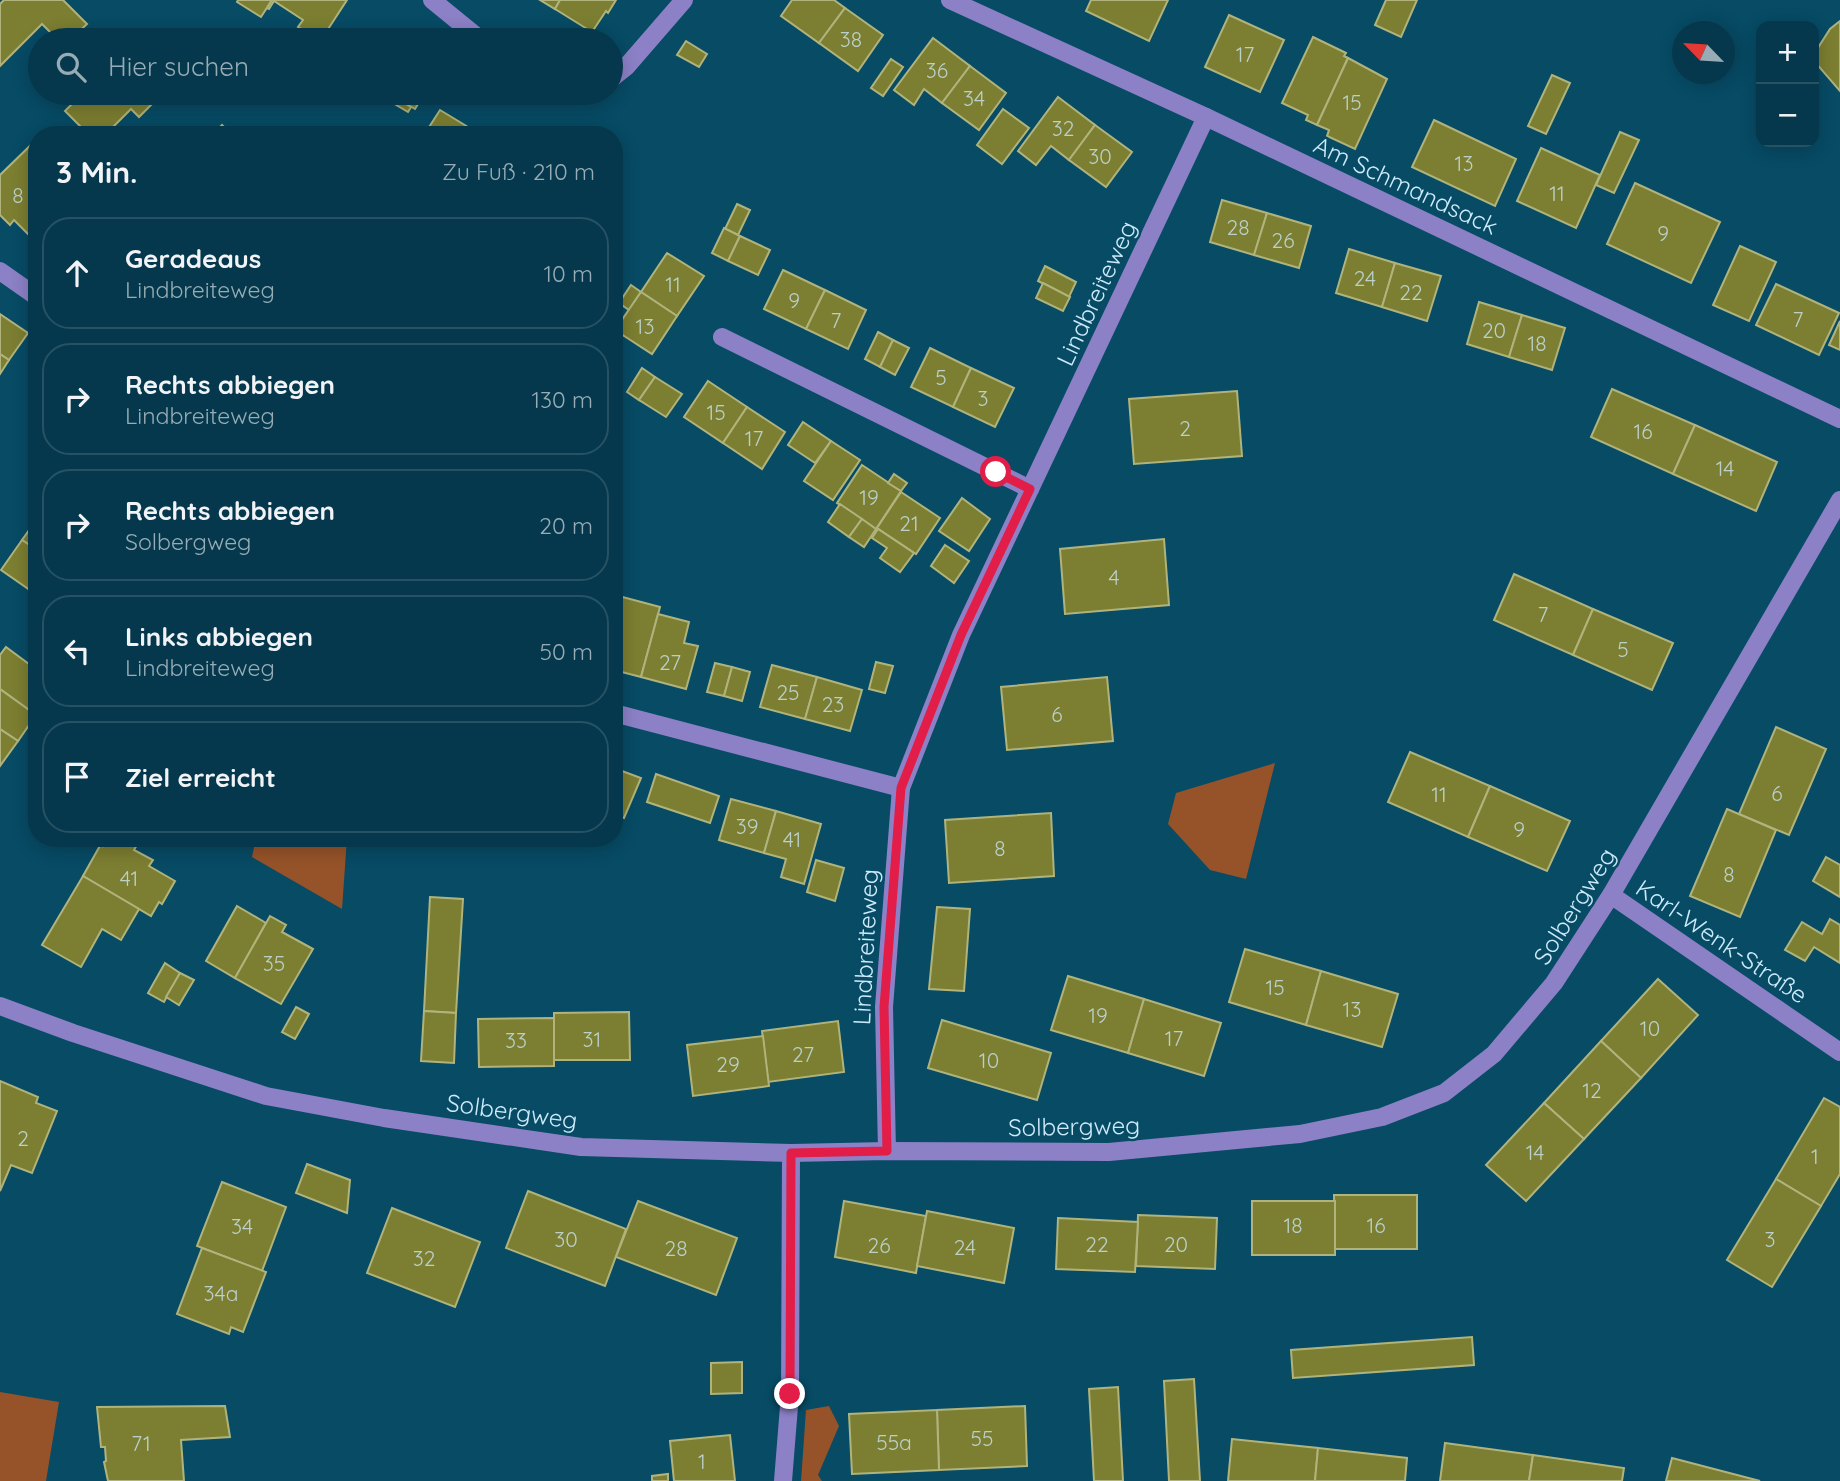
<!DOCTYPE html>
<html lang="de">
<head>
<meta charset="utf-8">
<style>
	:root { --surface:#05384c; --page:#0e3f53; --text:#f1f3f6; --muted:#97acb5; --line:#265264 }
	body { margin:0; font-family:Quicksand,sans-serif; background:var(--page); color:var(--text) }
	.controls { position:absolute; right:21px; top:21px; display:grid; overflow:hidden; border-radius:14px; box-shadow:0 4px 18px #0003 }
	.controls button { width:63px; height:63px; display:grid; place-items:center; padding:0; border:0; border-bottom:2px solid var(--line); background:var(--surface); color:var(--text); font:35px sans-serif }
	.compass { position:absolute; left:1672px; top:21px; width:63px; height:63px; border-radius:50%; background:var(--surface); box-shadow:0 4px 18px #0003; rotate:295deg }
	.stop { position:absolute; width:21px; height:21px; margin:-16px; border:5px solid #e11d48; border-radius:50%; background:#fff }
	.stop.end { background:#e11d48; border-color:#fff; box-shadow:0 2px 7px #0008 }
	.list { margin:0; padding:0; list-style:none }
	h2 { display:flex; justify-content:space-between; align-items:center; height:91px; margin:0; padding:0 28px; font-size:30px }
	h2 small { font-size:23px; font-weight:400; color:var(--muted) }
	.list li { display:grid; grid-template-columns:46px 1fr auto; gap:21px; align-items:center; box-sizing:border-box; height:112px; margin:0 14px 14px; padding:0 14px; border:2px solid var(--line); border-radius:28px }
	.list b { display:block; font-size:26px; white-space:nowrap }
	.list p { margin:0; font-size:23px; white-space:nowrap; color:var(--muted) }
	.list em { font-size:23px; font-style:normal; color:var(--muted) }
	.icon { flex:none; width:38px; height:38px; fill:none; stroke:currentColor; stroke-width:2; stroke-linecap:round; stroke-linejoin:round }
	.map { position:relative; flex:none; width:1840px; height:1481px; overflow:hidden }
	.search { position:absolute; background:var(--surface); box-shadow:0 4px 18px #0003; left:28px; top:28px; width:595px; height:77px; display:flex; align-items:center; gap:18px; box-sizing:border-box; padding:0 24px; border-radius:38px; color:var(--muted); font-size:26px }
	.panel { position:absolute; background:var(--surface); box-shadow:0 4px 18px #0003; left:28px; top:126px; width:595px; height:721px; border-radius:28px }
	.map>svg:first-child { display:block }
</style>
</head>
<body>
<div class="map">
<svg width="1840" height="1481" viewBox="0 0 1840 1481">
	<rect width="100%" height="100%" fill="#074b65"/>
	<g fill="#965329">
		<polygon points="1275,763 1246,879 1210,870 1168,824 1176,793"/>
		<polygon points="256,838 347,838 342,909 252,857"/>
		<polygon points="0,1392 59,1402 46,1481 0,1481"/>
		<polygon points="829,1406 839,1426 818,1475 822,1481 801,1481 806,1410"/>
	</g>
	<g fill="#7c7e31" stroke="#b0b47c" stroke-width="2">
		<polygon points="4,0 63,0 87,24 70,40 58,40 42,24 0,66 0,4"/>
		<polygon points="238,0 272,0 261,17 237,2"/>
		<polygon points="272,0 347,0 321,40 298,27 303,20 274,1 269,9 267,8"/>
		<polygon points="540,0 560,0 555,9"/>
		<polygon points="560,0 616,0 608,13 606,11 592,32 555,9"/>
		<polygon points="792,0 834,0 845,8 819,43 781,16"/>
		<polygon points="1091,0 1168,0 1149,41 1086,11"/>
		<polygon points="1386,0 1417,0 1401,37 1375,25"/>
		<polygon points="845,8 883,35 858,71 819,43"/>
		<polygon points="1229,15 1284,40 1260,92 1205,67"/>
		<polygon points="1840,21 1840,91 1814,61 1814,54 1830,29"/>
		<polygon points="1313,37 1346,53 1344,56 1348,58 1317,125 1306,120 1308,115 1282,103"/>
		<polygon points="933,38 970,66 942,103 924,89 914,105 894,90"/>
		<polygon points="686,41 707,54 699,67 677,55"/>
		<polygon points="1348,58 1387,79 1355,149 1327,136 1329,130 1317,125"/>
		<polygon points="891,59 903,67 883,96 871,88"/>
		<polygon points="970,66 1006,93 979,130 942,103"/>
		<polygon points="1552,75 1570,83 1546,134 1528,126"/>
		<polygon points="83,93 163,93 139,117 131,109 105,135 89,135 65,111"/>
		<polygon points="383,93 388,93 411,107 408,112 381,96"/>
		<polygon points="388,93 425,93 415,109"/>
		<polygon points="1058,97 1095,125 1069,160 1051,146 1036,165 1018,151"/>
		<polygon points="1003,109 1029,128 1002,164 977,145"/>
		<polygon points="440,110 468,127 463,135 424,135"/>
		<polygon points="1434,120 1516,159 1495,206 1412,167"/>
		<polygon points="222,125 232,135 212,135"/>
		<polygon points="1095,125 1132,152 1106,187 1069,160"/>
		<polygon points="1620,132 1639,140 1614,193 1596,185"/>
		<polygon points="35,141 37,143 37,243 14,220 10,225 0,215 0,175"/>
		<polygon points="1541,148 1600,175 1576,228 1517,201"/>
		<polygon points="1635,183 1720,222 1691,283 1607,244"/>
		<polygon points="1222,200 1267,213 1254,255 1210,242"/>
		<polygon points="737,204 750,210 738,235 725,229"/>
		<polygon points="1267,213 1311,226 1299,268 1254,255"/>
		<polygon points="724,228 740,236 728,261 712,253"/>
		<polygon points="740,236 770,250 758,275 728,261"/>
		<polygon points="1740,246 1776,262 1749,321 1713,305"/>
		<polygon points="1349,249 1395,263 1382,307 1336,293"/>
		<polygon points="667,253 704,276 677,316 641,292"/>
		<polygon points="1395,263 1441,276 1427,321 1382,307"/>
		<polygon points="1045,266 1076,282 1069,297 1038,281"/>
		<polygon points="783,270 825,290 806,329 764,309"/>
		<polygon points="1043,283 1070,297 1063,311 1036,298"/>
		<polygon points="1776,284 1839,313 1819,355 1756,325"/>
		<polygon points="631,285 641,292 629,310 619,303"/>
		<polygon points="825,290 866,310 848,349 806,329"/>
		<polygon points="641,292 677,316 652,354 615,330"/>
		<polygon points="1479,302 1522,315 1509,357 1467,344"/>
		<polygon points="0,314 28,333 9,360 0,354"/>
		<polygon points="1522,315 1565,328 1552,370 1509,357"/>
		<polygon points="1840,321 1840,350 1829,345"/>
		<polygon points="878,332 893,340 880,367 865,359"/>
		<polygon points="893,340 909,348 895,375 880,367"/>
		<polygon points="930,348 971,368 953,407 911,387"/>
		<polygon points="0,354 9,360 0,374"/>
		<polygon points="642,368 655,377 639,400 627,392"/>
		<polygon points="971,368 1014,388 995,427 953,407"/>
		<polygon points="655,377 682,394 666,417 639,400"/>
		<polygon points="708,381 747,407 723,443 684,417"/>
		<polygon points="1612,389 1695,425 1673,474 1591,437"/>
		<polygon points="1237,391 1242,456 1134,464 1129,399"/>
		<polygon points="747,407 785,432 762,469 723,443"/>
		<polygon points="803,422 831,441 815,463 788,445"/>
		<polygon points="1695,425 1777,462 1756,511 1673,474"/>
		<polygon points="831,441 860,460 833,500 804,481"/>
		<polygon points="862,465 901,491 876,529 837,503"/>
		<polygon points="894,474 907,483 901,491 888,483"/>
		<polygon points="901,492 940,518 916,554 877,528"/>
		<polygon points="962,498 990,519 969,551 939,531"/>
		<polygon points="840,504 862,519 849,537 828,522"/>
		<polygon points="37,519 37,550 22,540"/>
		<polygon points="862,519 876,529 864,547 849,537"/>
		<polygon points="878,529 914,553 900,572 880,558 887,548 872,538"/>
		<polygon points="1164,539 1169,605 1065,614 1060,549"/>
		<polygon points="22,540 37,550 37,595 1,570"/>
		<polygon points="945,545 969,561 954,583 931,566"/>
		<polygon points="1514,574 1593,609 1573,655 1494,620"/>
		<polygon points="615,595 660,607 641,677 614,670"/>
		<polygon points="1593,609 1673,643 1652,690 1573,655"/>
		<polygon points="658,614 689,622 684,643 698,646 686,689 641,677"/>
		<polygon points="6,647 37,670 36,715 0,689 0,655"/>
		<polygon points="876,662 893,666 885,693 869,689"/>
		<polygon points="715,663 732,667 724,696 707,692"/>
		<polygon points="772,665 817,677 805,719 760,707"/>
		<polygon points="732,667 750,672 742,701 724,696"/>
		<polygon points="817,677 862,690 850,731 805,719"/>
		<polygon points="1107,677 1113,741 1007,750 1001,687"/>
		<polygon points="0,689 36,715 18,741 0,729"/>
		<polygon points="1776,727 1826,749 1789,835 1739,814"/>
		<polygon points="0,729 18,741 0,766"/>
		<polygon points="1410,752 1490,786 1468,837 1388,802"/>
		<polygon points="614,768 641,778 624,818 614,814"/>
		<polygon points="656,774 719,796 710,823 647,802"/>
		<polygon points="1490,786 1570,821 1547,871 1468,837"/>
		<polygon points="731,799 776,811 764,853 719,840"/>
		<polygon points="1727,809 1776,830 1740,917 1690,896"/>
		<polygon points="776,811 821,824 804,884 781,877 786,859 764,853"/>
		<polygon points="1051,813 1054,876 949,883 945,820"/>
		<polygon points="107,838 141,838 134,850 153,860 149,866 175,881 162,904 159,902 151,916 83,876 101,844 103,846"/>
		<polygon points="1826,857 1840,865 1840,897 1813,881"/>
		<polygon points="816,860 844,868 835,901 807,892"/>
		<polygon points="83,876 139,909 121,940 102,929 81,967 42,945"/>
		<polygon points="430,897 463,899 456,1013 424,1011"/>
		<polygon points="237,906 266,923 235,978 206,961"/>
		<polygon points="937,907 970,909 964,991 929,989"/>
		<polygon points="270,916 286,925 282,932 313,949 281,1004 235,978"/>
		<polygon points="1830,919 1840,925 1840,963 1814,947 1805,961 1785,950 1802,922 1822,934"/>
		<polygon points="1245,949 1321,971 1306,1025 1229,1002"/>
		<polygon points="165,963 180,973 164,1002 148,993"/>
		<polygon points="1321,971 1398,994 1382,1047 1306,1025"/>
		<polygon points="180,973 194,980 179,1005 166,997"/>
		<polygon points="1068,976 1144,999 1128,1053 1051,1030"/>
		<polygon points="1658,979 1698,1015 1641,1078 1601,1041"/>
		<polygon points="1144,999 1221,1023 1204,1076 1128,1053"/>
		<polygon points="296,1007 309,1014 295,1039 282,1032"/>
		<polygon points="424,1011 456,1013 454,1063 421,1061"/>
		<polygon points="629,1012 630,1060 554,1060 554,1013"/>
		<polygon points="554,1018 554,1066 479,1067 478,1019"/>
		<polygon points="942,1020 1051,1053 1037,1100 928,1068"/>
		<polygon points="838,1021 844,1072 768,1082 762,1031"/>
		<polygon points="763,1036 769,1086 693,1096 687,1045"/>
		<polygon points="1601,1041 1641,1078 1584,1139 1544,1103"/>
		<polygon points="0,1081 38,1097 36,1103 57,1111 32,1173 11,1165 0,1191"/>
		<polygon points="1824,1098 1840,1107 1840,1174 1821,1206 1776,1179"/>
		<polygon points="1544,1103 1584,1139 1526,1201 1486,1165"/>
		<polygon points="307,1164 350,1180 347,1213 296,1193"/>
		<polygon points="1776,1179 1821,1206 1772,1287 1727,1260"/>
		<polygon points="222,1182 286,1207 262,1271 197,1246"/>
		<polygon points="528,1191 626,1229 605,1286 506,1248"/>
		<polygon points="1334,1195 1417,1195 1417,1249 1335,1249"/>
		<polygon points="638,1201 737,1238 716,1295 616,1257"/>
		<polygon points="844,1201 926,1216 916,1273 835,1257"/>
		<rect x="1252" y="1201" width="83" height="54"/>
		<polygon points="392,1208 480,1242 455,1307 367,1273"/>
		<polygon points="927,1211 1014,1228 1004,1283 917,1266"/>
		<polygon points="1138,1215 1217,1218 1215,1269 1136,1266"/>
		<polygon points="1058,1218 1138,1222 1135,1272 1056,1269"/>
		<polygon points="202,1248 266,1272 243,1332 231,1327 229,1334 177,1314"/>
		<polygon points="1472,1337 1474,1365 1293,1378 1291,1350"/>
		<polygon points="742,1362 742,1393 711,1394 711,1363"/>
		<polygon points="1194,1379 1200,1481 1169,1481 1164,1381"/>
		<polygon points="1118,1387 1123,1481 1094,1481 1089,1389"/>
		<polygon points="225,1406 230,1437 181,1440 184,1481 108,1481 104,1462 106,1461 105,1447 101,1447 97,1407"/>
		<polygon points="1025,1406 1027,1466 939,1470 937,1410"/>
		<polygon points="937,1410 939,1470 852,1474 849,1414"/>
		<polygon points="730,1435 735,1481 674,1481 670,1441"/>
		<polygon points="1232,1439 1318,1448 1315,1481 1228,1481"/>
		<polygon points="1445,1443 1533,1455 1529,1481 1440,1481"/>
		<polygon points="1318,1448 1407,1458 1405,1481 1315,1481"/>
		<polygon points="1533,1455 1624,1468 1622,1481 1529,1481"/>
		<polygon points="1672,1458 1760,1481 1666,1481"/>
		<polygon points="668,1474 668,1481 652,1481 652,1476"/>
	</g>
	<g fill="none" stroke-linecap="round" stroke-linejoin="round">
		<g stroke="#8c81c6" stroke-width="18">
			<polyline points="432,0 481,40"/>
			<polyline points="950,0 1206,117 1840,419"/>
			<polyline points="611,79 626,67 684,0"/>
			<polyline points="0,271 37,297"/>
			<polyline points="722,337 1030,489"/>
			<polyline points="614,713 901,788"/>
			<polyline points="1611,895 1840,1052"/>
			<polyline points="0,1006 73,1033 266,1096 384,1118 581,1147 791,1153 887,1151 1109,1152 1300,1134 1382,1117 1444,1093 1494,1054 1554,983 1611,895 1840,500"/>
			<polyline points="887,1151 884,1007 901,788 961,635 1206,117"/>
			<polyline points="783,1481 790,1394 791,1153"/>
		</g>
	</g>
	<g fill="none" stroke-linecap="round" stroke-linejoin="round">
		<polyline stroke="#e11d48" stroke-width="9" points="790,1394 791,1153 887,1151 884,1007 901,788 961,635 1030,489 996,472"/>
	</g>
	<g text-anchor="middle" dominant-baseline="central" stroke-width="5" stroke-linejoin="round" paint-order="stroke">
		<g font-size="21" fill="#bad0c8">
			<text x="851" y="39">38</text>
			<text x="1245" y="54">17</text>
			<text x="937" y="70">36</text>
			<text x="974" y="98">34</text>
			<text x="1352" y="102">15</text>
			<text x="1063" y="128">32</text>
			<text x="1100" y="156">30</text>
			<text x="1464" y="163">13</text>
			<text x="1557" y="193">11</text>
			<text x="18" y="195">8</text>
			<text x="1238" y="227">28</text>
			<text x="1663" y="233">9</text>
			<text x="1283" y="240">26</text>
			<text x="1365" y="278">24</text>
			<text x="673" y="284">11</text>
			<text x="1411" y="292">22</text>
			<text x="794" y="300">9</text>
			<text x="1798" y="319">7</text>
			<text x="836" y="320">7</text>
			<text x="645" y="326">13</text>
			<text x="1494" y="330">20</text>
			<text x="1537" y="343">18</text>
			<text x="941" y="377">5</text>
			<text x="983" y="398">3</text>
			<text x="716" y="412">15</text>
			<text x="1185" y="428">2</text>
			<text x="1643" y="431">16</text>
			<text x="754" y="438">17</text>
			<text x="1725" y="468">14</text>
			<text x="869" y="497">19</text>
			<text x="909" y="523">21</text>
			<text x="1114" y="577">4</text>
			<text x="1543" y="614">7</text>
			<text x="1623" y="649">5</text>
			<text x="670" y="662">27</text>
			<text x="788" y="692">25</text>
			<text x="833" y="704">23</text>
			<text x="1057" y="714">6</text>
			<text x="1777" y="793">6</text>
			<text x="1439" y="794">11</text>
			<text x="747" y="826">39</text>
			<text x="1519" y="829">9</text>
			<text x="792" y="839">41</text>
			<text x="1000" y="848">8</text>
			<text x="1729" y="874">8</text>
			<text x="129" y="878">41</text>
			<text x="274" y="963">35</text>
			<text x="1275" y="987">15</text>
			<text x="1352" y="1009">13</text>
			<text x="1098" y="1015">19</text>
			<text x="1650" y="1028">10</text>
			<text x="1174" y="1038">17</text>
			<text x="592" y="1039">31</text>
			<text x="516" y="1040">33</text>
			<text x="803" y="1054">27</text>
			<text x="989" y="1060">10</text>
			<text x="728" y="1064">29</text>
			<text x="1592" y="1090">12</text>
			<text x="23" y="1138">2</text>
			<text x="1535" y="1152">14</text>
			<text x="1815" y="1156">1</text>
			<text x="1293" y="1225">18</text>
			<text x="1376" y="1225">16</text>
			<text x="242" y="1226">34</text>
			<text x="566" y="1239">30</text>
			<text x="1770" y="1239">3</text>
			<text x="1097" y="1244">22</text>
			<text x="1176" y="1244">20</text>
			<text x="879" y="1245">26</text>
			<text x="965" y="1247">24</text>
			<text x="676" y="1248">28</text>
			<text x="424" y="1258">32</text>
			<text x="221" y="1293">34a</text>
			<text x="982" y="1438">55</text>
			<text x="894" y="1442">55a</text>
			<text x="141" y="1443">71</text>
			<text x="702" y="1461">1</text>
		</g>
		<g font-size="24" fill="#ceebfb" stroke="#074b65">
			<text transform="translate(1406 185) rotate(25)">Am Schmandsack</text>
			<text transform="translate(1096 293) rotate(-65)">Lindbreiteweg</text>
			<text transform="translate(1574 906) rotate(-58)">Solbergweg</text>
			<text transform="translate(1722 941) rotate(34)">Karl-Wenk-Straße</text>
			<text transform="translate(865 947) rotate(-87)">Lindbreiteweg</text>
			<text transform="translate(512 1111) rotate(8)">Solbergweg</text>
			<text transform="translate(1074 1126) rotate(-1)">Solbergweg</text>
		</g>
	</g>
</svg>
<div class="controls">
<button>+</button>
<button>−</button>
</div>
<svg class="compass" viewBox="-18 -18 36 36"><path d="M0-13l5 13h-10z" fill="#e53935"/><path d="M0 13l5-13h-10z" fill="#97acb5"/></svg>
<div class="stop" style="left:996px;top:472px"></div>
<div class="stop end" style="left:790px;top:1394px"></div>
<div class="search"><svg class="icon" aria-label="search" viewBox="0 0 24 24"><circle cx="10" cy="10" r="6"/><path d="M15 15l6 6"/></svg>Hier suchen</div>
<section class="panel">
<h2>3 Min.<small>Zu Fuß · 210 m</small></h2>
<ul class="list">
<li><svg class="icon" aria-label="ahead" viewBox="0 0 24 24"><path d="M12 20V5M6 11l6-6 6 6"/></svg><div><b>Geradeaus</b><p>Lindbreiteweg</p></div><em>10 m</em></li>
<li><svg class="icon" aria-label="right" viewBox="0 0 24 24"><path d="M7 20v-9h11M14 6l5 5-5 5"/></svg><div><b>Rechts abbiegen</b><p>Lindbreiteweg</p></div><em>130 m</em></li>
<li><svg class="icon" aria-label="right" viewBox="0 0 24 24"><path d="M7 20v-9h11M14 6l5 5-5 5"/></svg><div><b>Rechts abbiegen</b><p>Solbergweg</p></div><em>20 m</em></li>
<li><svg class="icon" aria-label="left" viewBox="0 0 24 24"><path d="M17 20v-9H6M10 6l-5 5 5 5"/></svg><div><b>Links abbiegen</b><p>Lindbreiteweg</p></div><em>50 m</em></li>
<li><svg class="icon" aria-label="arrive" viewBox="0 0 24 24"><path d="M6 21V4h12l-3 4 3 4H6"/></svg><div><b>Ziel erreicht</b></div></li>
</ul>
</section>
</div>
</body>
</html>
